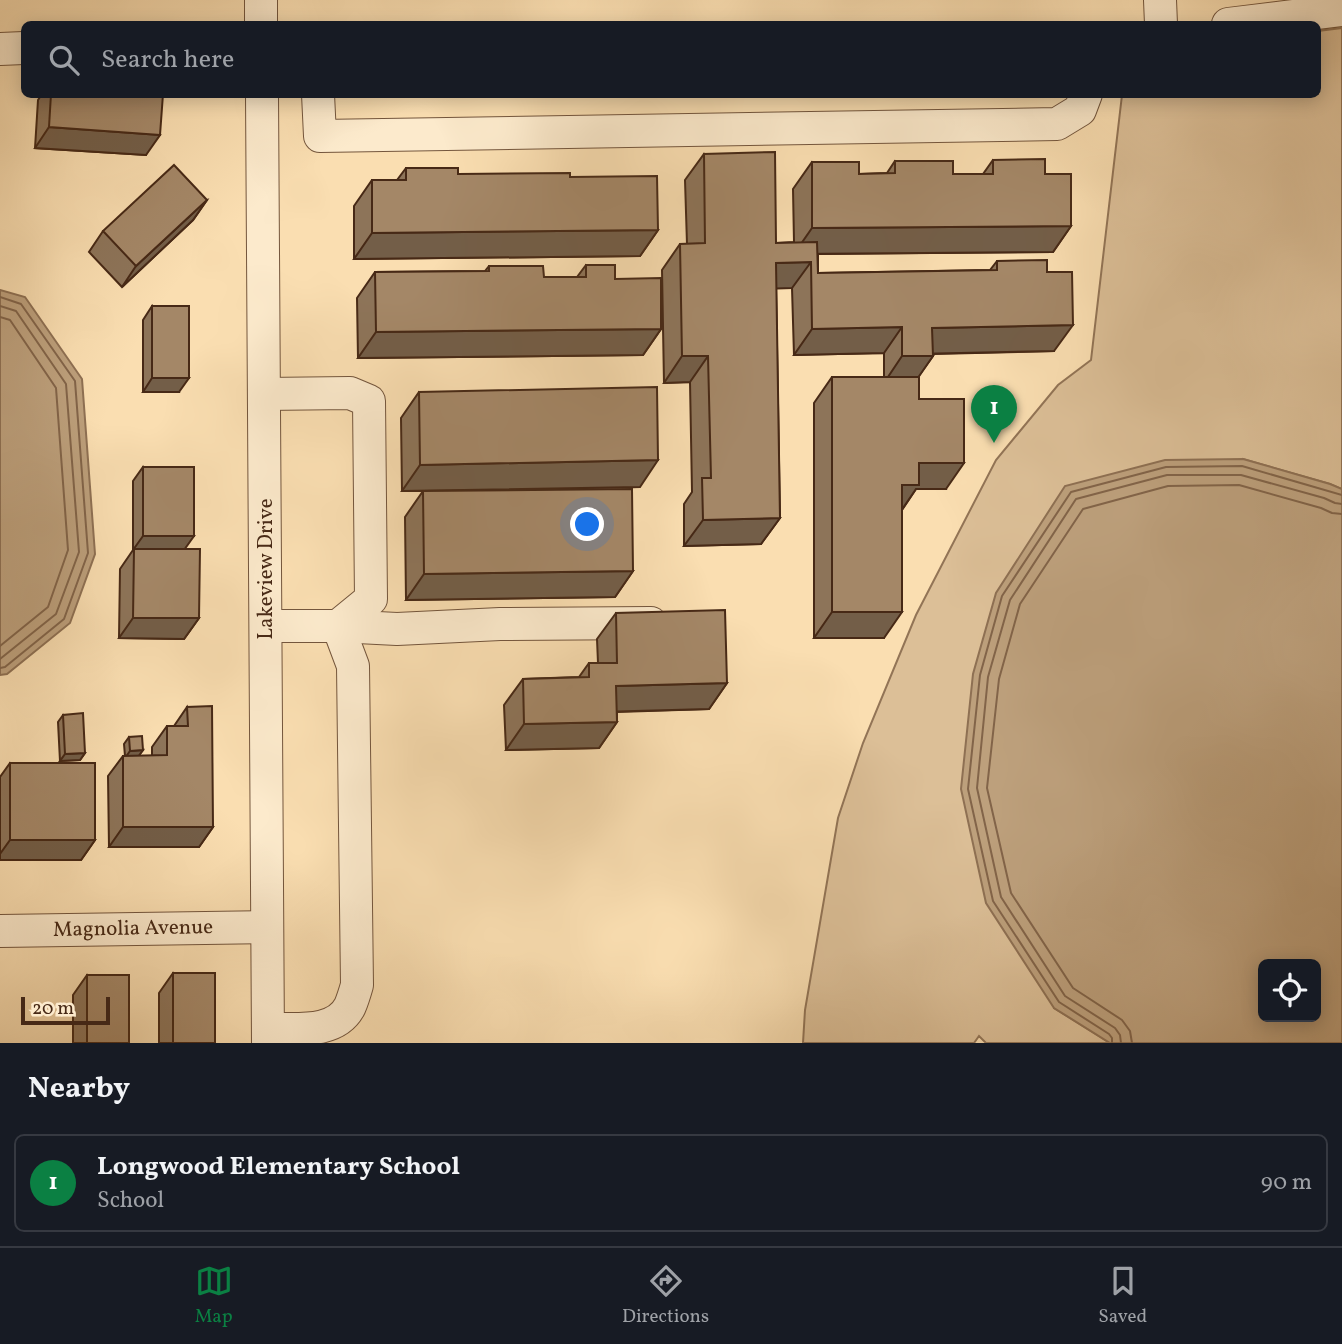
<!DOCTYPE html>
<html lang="en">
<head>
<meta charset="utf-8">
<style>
	:root { --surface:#171b24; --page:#20242c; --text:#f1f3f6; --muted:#9ea1a6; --line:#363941; --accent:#0b8043 }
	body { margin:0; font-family:Vollkorn,serif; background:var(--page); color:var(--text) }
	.controls { position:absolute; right:21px; bottom:21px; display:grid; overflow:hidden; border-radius:10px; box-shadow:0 4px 18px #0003 }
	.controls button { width:63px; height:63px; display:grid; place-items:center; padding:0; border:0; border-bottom:2px solid var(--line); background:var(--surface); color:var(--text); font:35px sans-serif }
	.scale { position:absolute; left:21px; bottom:18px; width:89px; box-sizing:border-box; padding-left:7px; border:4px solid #472916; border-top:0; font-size:19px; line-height:24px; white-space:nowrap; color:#472916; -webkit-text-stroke:5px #fceacc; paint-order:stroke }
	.you { position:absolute; left:588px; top:525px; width:24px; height:24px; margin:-18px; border:5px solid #fff; border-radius:50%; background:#1a73e8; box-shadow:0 0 0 10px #1a73e833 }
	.badge { display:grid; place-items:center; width:46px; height:46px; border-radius:50%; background:var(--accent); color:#fff; font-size:23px; font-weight:700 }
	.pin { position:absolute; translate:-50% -58px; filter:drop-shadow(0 2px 4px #0008) }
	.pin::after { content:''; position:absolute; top:37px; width:24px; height:21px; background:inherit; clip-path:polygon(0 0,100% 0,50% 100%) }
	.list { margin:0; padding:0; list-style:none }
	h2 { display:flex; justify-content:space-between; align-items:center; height:91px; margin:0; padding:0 28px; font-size:30px }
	h2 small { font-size:23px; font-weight:400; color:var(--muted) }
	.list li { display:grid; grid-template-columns:46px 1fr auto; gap:21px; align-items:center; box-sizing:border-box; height:98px; margin:0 14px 14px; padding:0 14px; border:2px solid var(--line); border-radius:10px }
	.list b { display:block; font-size:26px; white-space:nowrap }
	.list p { margin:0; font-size:23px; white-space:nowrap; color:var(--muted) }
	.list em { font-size:23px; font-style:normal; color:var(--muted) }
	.icon { flex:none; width:38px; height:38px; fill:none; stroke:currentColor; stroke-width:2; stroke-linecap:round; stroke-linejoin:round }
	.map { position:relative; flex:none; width:1342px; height:1043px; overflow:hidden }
	.search { position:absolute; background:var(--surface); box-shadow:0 4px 18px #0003; left:21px; right:21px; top:21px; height:77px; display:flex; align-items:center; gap:18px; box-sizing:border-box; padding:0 24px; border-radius:10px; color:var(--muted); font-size:26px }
	.sheet { height:203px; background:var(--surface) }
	nav { display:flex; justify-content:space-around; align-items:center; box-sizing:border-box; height:98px; border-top:2px solid var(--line); background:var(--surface); font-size:19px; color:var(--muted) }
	nav a { display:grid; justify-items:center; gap:4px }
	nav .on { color:var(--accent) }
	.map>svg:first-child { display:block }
</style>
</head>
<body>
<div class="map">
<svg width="1342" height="1043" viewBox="0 0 1342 1043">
	<rect width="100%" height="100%" fill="#fadeb1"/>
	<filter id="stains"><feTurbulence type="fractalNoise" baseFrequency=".00286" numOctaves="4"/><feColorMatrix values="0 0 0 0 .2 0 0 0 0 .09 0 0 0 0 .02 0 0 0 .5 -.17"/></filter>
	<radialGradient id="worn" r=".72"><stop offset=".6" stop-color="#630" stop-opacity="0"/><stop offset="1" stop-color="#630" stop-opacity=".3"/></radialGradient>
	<polygon fill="#dcbf97" stroke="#927456" stroke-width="2" points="1342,28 1342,489 1330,484 1243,459 1054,1008 1110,1043 986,1043 979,1036 974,1043 803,1043 805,1010 838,818 863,743 916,615 996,460 1058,385 1091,360 1122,95 1318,94 1318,31"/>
	<g fill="#bda07c" stroke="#8e7053" stroke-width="2" fill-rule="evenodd">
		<polygon points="0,290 25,297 82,379 95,554 70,623 7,674 0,675"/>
		<path d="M1243,459L1330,484L1342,489V1043H1110L1054,1008L986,903L961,789L973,674L996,593L1065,486L1165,460ZM1263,964H1316V1017H1263Z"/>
	</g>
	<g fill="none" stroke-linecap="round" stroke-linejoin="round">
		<g stroke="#826449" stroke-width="2">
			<polyline points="0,297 21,304 75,381 88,553 64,619 5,667 0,668"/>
			<polyline points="0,306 16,311 66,384 79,552 56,614 0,659"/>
			<polyline points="0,317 10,320 56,388 68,550 48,607 0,646"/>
			<polyline points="1112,1043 1112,1038 1109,1034 1059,1002 993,901 968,789 980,675 1002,596 1071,492 1166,467 1242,466 1342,495"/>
			<polyline points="1121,1043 1120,1035 1115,1028 1065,996 1001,897 977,788 988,677 1010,600 1076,499 1167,475 1241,475 1324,498 1335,503 1342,504"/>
			<polyline points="1132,1043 1130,1031 1122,1020 1073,988 1011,893 987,788 999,679 1020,604 1083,509 1168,486 1239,485 1321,508 1332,513 1342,514"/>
		</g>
		<defs>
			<g id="minor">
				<polyline points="261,0 261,24"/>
				<polyline points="1160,0 1161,24"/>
				<polyline points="1228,24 1342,10"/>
				<polyline points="0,49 24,48"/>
				<polyline points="262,94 268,1043"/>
				<polyline points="318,94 320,136 1057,124 1080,110 1086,94"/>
				<polyline points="264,394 350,393 369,401 371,599 338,626"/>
				<path d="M266,626H338L353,666L357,985C355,992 353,999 350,1006C336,1035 294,1028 268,1029"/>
				<polyline points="338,626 397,629 500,624 651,623"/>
				<polyline points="0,931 267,927"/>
			</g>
		</defs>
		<use href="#minor" stroke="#74563d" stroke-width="34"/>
		<use href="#minor" stroke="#fceacc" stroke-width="32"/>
	</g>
	<g fill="#8d7459" stroke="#472916" stroke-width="2">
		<polygon points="42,94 163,94 146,155 35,148 38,100"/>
		<polygon points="704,154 776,243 794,242 793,189 812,162 859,174 887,173 895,161 953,174 983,174 993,160 1045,174 1071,226 1053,252 818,254 818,273 990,270 997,261 1047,272 1054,351 933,354 933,356 918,377 919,399 946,489 916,489 902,510 884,638 814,638 814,403 832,377 884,377 884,353 794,355 792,288 776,288 780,518 761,544 684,546 684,504 692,492 690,382 664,383 662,270 680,244 687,244 685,180"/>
		<polygon points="406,168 458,174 570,177 658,230 640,256 354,259 354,206 372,180 397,180"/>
		<polygon points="207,200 193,220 122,287 89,252 103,231"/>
		<polygon points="586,265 615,279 661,329 643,355 358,358 357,298 375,272 485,271 489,266 544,277 577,277"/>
		<polygon points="152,306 179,392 143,392 143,320"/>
		<polygon points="419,392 640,487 436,490 633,571 615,597 406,600 405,517 423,491 402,491 401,418"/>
		<polygon points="143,467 185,549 199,618 184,639 119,638 120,569 133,550 133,481"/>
		<polygon points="616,613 727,683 709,709 617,712 617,722 599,748 506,750 504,705 523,679 579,677 589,663 598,663 597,639"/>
		<polygon points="187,707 213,827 199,847 109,847 108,776 123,756 125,756 124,744 129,737 143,750 138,756 152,756 152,747 167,726 174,726"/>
		<polygon points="63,715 85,753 80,760 60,761 58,722"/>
		<polygon points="10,763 95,840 81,860 0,860 0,777"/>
		<polygon points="173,973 215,1043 159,1043 159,993"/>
		<polygon points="87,975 129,1043 73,1043 73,995"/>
	</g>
	<g fill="#735e48" stroke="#472916" stroke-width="2">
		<polygon points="49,127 160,135 146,155 35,148"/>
		<polygon points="207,200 193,220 122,287 136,266"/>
		<polygon points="1071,226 1053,252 794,254 812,228"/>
		<polygon points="658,230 640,256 354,259 372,233"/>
		<polygon points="811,262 792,288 758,289 776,263"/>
		<polygon points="1073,325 1054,351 914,354 932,328"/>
		<polygon points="902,327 884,353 794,355 812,329"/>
		<polygon points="661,329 643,355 358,358 376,332"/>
		<polygon points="682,356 708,356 690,382 664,383"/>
		<polygon points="902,356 933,356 915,382 884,383"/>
		<polygon points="152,378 189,378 179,392 143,392"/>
		<polygon points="658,460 640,487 402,491 420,465"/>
		<polygon points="919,463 964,463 946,489 916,489 901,511 902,485"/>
		<polygon points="780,518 761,544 684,546 703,520"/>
		<polygon points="143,536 194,536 184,550 134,549 133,550"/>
		<polygon points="633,571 615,597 406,600 424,574"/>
		<polygon points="832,612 902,612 884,638 814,638"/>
		<polygon points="133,618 199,618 184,639 119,638"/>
		<polygon points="727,683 709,709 598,712 616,686"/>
		<polygon points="617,722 599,748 506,750 524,724"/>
		<polygon points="143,750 138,757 125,758 130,751"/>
		<polygon points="85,753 80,760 60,761 65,754"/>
		<polygon points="123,827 213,827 199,847 109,847"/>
		<polygon points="10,840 95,840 81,860 0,860 0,854"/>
	</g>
	<g fill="#a48767" stroke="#472916" stroke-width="2">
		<polygon points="51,94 163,94 160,135 49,127"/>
		<polygon points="775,152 776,243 817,242 818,273 997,270 997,261 1047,260 1047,272 1072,272 1073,325 932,328 933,356 902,356 902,327 812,329 811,262 776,263 780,518 703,520 702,478 711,478 708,356 682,356 680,244 705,243 704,154"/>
		<polygon points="1045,159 1045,174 1071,174 1071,226 812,228 812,162 859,162 859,174 895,173 895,161 953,161 953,174 993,174 993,160"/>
		<polygon points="174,165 207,200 136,266 103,231"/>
		<polygon points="406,168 458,168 458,174 570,173 570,177 657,176 658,230 372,233 372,180 406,180"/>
		<polygon points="586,265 615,265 615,279 661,278 661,329 376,332 375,272 489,271 489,266 543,266 544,277 586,277"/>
		<rect x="152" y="306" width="37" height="72"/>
		<polygon points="832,377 919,377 919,399 964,399 964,463 919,463 919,485 902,485 902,612 832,612"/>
		<polygon points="657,387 658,460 420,465 419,392"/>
		<rect x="143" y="467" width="51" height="69"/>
		<polygon points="632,489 633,571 424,574 423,491"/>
		<polygon points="134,549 200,549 199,618 133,618"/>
		<polygon points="725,610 727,683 616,686 617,722 524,724 523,679 589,677 589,663 617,663 616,613"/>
		<polygon points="212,706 213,827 123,827 123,756 167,755 167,726 188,726 187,707"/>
		<polygon points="83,713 85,753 65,754 63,715"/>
		<polygon points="142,736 143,750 130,751 129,737"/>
		<rect x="10" y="763" width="85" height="77"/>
		<rect x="173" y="973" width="42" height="70"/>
		<rect x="87" y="975" width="42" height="68"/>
	</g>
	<g text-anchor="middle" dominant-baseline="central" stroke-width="7" stroke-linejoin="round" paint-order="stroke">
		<g font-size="21" fill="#472916" stroke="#fceacc">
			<text transform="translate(266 569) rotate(-90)">Lakeview Drive</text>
			<text transform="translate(133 929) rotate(-1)">Magnolia Avenue</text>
		</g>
	</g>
	<rect width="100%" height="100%" filter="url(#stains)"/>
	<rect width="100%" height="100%" fill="url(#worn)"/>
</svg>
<div class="controls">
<button><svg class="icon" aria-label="locate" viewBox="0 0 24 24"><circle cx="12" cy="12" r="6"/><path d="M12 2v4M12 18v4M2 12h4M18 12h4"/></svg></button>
</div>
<div class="scale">20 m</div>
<div class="you"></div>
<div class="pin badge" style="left:994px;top:443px">1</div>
<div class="search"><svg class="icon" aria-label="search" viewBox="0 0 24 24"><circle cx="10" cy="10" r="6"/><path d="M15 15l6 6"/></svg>Search here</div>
</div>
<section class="sheet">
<h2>Nearby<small></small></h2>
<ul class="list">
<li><span class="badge">1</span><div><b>Longwood Elementary School</b><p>School</p></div><em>90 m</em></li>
</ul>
</section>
<nav>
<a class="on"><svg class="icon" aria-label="map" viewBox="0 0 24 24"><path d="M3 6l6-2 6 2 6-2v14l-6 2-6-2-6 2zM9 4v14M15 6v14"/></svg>Map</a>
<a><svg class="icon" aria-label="directions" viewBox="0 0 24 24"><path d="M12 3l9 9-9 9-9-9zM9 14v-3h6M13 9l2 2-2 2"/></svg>Directions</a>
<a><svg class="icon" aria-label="saved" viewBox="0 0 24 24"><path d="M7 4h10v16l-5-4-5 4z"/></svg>Saved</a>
</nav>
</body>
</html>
